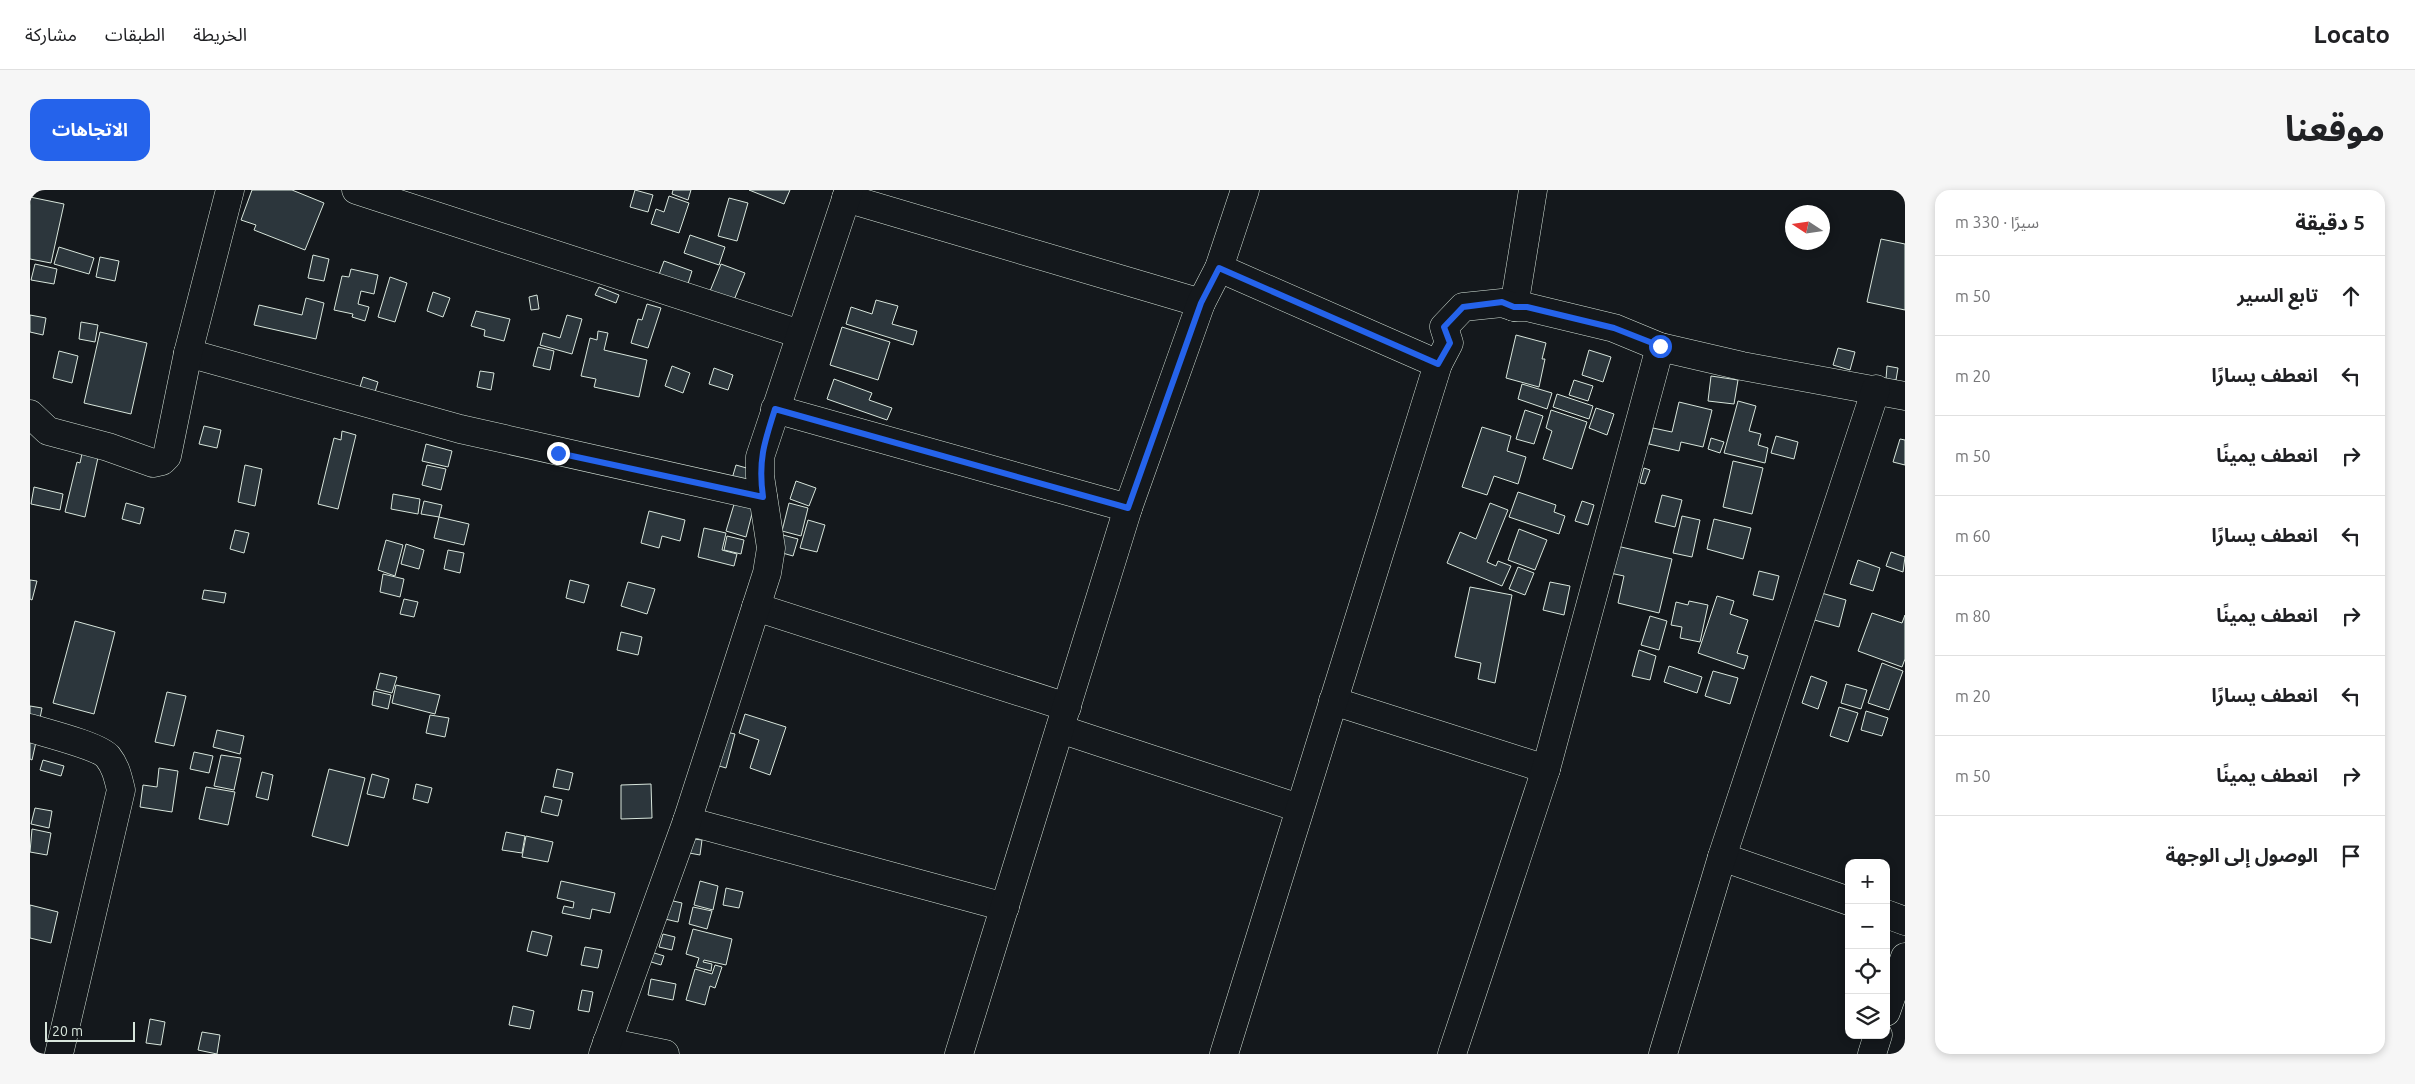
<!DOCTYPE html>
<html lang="ar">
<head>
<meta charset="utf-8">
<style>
	:root { --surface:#fff; --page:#f6f6f6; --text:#202124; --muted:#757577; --line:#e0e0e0; --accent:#2563eb }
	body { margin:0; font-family:Ubuntu,"Noto Sans Arabic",sans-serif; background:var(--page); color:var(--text); direction:rtl }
	.controls { position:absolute; right:15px; bottom:15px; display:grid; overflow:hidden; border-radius:10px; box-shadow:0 2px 8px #0003 }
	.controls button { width:45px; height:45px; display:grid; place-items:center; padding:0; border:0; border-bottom:1px solid var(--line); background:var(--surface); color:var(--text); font:25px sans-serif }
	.compass { position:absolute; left:1755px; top:15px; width:45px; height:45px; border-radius:50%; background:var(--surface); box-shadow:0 2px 8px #0003; rotate:282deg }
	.scale { position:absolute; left:15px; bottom:12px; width:90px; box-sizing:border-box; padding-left:5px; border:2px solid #d8e6dc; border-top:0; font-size:14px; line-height:18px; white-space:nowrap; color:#d8e6dc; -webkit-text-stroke:4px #14181c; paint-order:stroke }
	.stop { position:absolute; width:15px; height:15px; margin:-11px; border:4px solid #2563eb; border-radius:50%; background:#fff }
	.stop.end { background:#2563eb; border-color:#fff; box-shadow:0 1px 5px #0008 }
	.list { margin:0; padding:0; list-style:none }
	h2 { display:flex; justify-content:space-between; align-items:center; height:65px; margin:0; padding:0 20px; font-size:21px }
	h2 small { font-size:16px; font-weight:400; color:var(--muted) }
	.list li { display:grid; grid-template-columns:32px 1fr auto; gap:15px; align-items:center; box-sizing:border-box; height:80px; padding:0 20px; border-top:1px solid var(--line) }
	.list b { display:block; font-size:19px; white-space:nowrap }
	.list em { font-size:16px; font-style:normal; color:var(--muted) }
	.icon { flex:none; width:28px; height:28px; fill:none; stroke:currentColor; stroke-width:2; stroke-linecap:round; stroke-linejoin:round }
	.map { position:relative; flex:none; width:1875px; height:864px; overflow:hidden; direction:ltr; border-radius:15px }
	header { display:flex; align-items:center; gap:30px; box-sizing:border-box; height:70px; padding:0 25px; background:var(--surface); border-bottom:1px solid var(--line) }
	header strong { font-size:24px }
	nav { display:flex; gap:28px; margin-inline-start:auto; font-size:18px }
	.intro { display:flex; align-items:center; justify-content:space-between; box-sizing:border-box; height:120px; padding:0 30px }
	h1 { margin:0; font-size:35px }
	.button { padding:12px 22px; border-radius:15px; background:var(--accent); color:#fff; font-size:18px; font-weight:700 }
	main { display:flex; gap:30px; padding:0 30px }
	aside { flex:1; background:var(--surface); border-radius:15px; box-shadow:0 2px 8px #0003 }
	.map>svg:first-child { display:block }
</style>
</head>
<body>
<header>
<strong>Locato</strong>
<nav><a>الخريطة</a><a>الطبقات</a><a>مشاركة</a></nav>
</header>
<div class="intro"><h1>موقعنا</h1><a class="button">الاتجاهات</a></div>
<main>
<aside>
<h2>5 دقيقة<small>سيرًا · 330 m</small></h2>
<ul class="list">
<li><svg class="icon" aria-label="ahead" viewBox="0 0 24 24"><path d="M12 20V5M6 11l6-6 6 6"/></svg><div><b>تابع السير</b></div><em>50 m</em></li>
<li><svg class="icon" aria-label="left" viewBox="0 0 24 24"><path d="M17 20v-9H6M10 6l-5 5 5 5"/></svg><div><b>انعطف يسارًا</b></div><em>20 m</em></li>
<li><svg class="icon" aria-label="right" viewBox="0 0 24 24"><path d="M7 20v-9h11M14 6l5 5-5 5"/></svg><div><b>انعطف يمينًا</b></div><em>50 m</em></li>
<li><svg class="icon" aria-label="left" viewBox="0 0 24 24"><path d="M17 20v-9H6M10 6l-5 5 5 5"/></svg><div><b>انعطف يسارًا</b></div><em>60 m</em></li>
<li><svg class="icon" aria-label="right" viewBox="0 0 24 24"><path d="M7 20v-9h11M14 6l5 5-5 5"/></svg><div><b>انعطف يمينًا</b></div><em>80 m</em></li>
<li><svg class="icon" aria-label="left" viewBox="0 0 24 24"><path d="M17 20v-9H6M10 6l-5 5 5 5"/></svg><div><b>انعطف يسارًا</b></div><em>20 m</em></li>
<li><svg class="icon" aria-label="right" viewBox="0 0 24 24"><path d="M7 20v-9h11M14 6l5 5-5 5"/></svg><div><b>انعطف يمينًا</b></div><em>50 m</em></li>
<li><svg class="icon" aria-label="arrive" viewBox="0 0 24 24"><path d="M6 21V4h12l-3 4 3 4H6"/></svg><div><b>الوصول إلى الوجهة</b></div></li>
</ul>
</aside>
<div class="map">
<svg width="1875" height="864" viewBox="0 0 1875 864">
	<rect width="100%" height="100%" fill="#14181c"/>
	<g fill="#2c363c" stroke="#d8e6dc">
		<polygon points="222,0 262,0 294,13 275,60 224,40 226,35 211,30"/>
		<polygon points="605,0 623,5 618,22 600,17"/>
		<polygon points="643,0 661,0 658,10 642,4"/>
		<polygon points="719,0 760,0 754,14"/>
		<polygon points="639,6 659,13 649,43 621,34 626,19 634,22"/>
		<polygon points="0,7 34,14 21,73 0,69"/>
		<polygon points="699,8 718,13 707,51 688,46"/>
		<polygon points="660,45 695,57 689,75 654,63"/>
		<polygon points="1851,49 1875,54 1875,120 1837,112"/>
		<polygon points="29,57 64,68 59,84 24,74"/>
		<polygon points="283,65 299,69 294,91 278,88"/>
		<polygon points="70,67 89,71 85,91 66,87"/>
		<polygon points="634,71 662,81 656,100 627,90"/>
		<polygon points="5,74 27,79 24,94 1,90"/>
		<polygon points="691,74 715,83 702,115 678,106"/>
		<polygon points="321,79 348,85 344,104 331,101 328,114 339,117 335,131 322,127 323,124 304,120 312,86 319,87"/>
		<polygon points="360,87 377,93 365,132 348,127"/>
		<polygon points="569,97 589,105 586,113 565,105"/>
		<polygon points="403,102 420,108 413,127 397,121"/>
		<polygon points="507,105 509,119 501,120 499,107"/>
		<polygon points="276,108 294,113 286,149 224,135 229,115 272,125"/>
		<polygon points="846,110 868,116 862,134 887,141 883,155 816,134 821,117 842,124"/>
		<polygon points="617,114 631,118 618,158 601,153 608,129 612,130"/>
		<polygon points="446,121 480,129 474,151 454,146 455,140 441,136"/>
		<polygon points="0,125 16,128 13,145 0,142"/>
		<polygon points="537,125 552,129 542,164 510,155 513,143 530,148"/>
		<polygon points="51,132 68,135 65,152 49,149"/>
		<polygon points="812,137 860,152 848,190 800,175"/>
		<polygon points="568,141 578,143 574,160 617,170 609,207 564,197 566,189 551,186 560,148 567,150"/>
		<polygon points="70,142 117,153 101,224 54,213"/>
		<polygon points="1486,145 1516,153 1512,169 1515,169 1509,197 1476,188"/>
		<polygon points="508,157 524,161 520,180 503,176"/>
		<polygon points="1808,158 1825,162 1820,180 1803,175"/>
		<polygon points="1559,160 1581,167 1573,192 1552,185"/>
		<polygon points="29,161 48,166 42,193 23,188"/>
		<polygon points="642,176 660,183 653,203 635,196"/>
		<polygon points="1857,176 1868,178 1866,190 1856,189"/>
		<polygon points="684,178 703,185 698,200 679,194"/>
		<polygon points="450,181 464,183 461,200 447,197"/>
		<polygon points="1681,186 1708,190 1704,214 1678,211"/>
		<polygon points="333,187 348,192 345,202 330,197"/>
		<polygon points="804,189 842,203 839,210 862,218 857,230 797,209"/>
		<polygon points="1544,190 1563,196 1558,211 1539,205"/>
		<polygon points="1492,194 1522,203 1517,219 1488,209"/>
		<polygon points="1527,204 1563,216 1559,229 1523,217"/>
		<polygon points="1708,211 1726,216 1719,241 1731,244 1728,255 1738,258 1735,273 1694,263"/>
		<polygon points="1649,212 1682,220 1673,257 1651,252 1649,261 1619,254 1623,238 1642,242"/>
		<polygon points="1566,218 1584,224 1577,245 1559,238"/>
		<polygon points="1495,220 1513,226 1504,254 1486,249"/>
		<polygon points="1521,220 1557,232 1542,279 1513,269 1522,241 1516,238"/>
		<polygon points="174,236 191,240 187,258 169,254"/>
		<polygon points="1452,237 1481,246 1477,261 1496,267 1488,294 1464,286 1457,305 1432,297"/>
		<polygon points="312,241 326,245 308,319 288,314 304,248 311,250"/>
		<polygon points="1746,246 1768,252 1764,269 1741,263"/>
		<polygon points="1681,248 1694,252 1690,263 1678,259"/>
		<polygon points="1870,249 1875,250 1875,275 1863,272"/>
		<polygon points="396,254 422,261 418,277 392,271"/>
		<polygon points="53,259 69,263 55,327 35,322 47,272 50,273"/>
		<polygon points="1703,271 1733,278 1722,324 1693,317"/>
		<polygon points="215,275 232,279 225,316 208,312"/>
		<polygon points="397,275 416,279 411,300 392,295"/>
		<polygon points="706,275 727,281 722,298 701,292"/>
		<polygon points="1614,278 1620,280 1615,294 1610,293"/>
		<polygon points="766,291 786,298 779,316 760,309"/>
		<polygon points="4,297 33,304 30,320 1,314"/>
		<polygon points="1488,302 1526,315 1524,322 1535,326 1529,344 1479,327"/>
		<polygon points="363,304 390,309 388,324 361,319"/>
		<polygon points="1632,305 1652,310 1645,337 1625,332"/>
		<polygon points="394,311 412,315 409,327 391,324"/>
		<polygon points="705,311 724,316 716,347 696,341"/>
		<polygon points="1552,311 1564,315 1558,335 1545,331"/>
		<polygon points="96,313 114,318 110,334 92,329"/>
		<polygon points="759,313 778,318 771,346 752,341"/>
		<polygon points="1460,313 1478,320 1457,372 1466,376 1468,371 1481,376 1472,396 1417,373 1430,342 1446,349"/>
		<polygon points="619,321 655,330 650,351 632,346 629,358 611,353"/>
		<polygon points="1652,326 1670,330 1662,367 1643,363"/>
		<polygon points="409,327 439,334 434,355 404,348"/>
		<polygon points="1684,329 1721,338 1713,369 1677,359"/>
		<polygon points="778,330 795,335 787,362 770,358"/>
		<polygon points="674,338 696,343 692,360 707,364 704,376 668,367"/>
		<polygon points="1489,339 1517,350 1505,380 1478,370"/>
		<polygon points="205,340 219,343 214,363 200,359"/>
		<polygon points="753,345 768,349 763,366 749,362"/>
		<polygon points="697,346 714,350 711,364 694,360"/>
		<polygon points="356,350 373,355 365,386 348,380"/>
		<polygon points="376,354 394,360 389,379 371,374"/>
		<polygon points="1587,356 1642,369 1629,423 1588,413 1594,386 1580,383"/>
		<polygon points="418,360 434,363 430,383 414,379"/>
		<polygon points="1861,362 1875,367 1873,382 1856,376"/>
		<polygon points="1828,370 1850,378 1843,401 1820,394"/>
		<polygon points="1488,377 1504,383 1495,405 1479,399"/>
		<polygon points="1729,381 1749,386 1743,410 1723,405"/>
		<polygon points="353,384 374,389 370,407 350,402"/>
		<polygon points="0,390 7,391 2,410 0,409"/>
		<polygon points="540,390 559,395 554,413 536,408"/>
		<polygon points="598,392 625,399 617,424 591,416"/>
		<polygon points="1520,392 1540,396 1534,425 1513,420"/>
		<polygon points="1440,397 1482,405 1465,493 1448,489 1451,473 1425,467"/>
		<polygon points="174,400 196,403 194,413 172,409"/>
		<polygon points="1781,400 1816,410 1809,437 1774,427"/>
		<polygon points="1687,406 1704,411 1700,424 1718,430 1707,463 1718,466 1714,479 1668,463"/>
		<polygon points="374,409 388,412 384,427 370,424"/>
		<polygon points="1659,411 1678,415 1670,452 1650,448 1652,437 1641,435 1646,412 1658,415"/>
		<polygon points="1842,423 1872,433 1875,425 1875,469 1872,477 1828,461"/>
		<polygon points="1620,426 1637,431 1629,460 1611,455"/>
		<polygon points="45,431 85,442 64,524 23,513"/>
		<polygon points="591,442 612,447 608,465 587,460"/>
		<polygon points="1609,460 1626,466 1620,490 1602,486"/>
		<polygon points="1852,473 1873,481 1859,520 1838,513"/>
		<polygon points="1639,476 1672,487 1667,503 1634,492"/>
		<polygon points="1683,481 1708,488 1700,514 1675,506"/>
		<polygon points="350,483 367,487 362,503 346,499"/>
		<polygon points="1781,486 1797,492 1788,519 1772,513"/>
		<polygon points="1816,494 1837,500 1831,519 1811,513"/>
		<polygon points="366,495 410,505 405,524 362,513"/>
		<polygon points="344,501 361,505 358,519 342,515"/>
		<polygon points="137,502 156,506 144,556 125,552"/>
		<polygon points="0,516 12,518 8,538 0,537"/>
		<polygon points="1809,517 1828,523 1818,552 1800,546"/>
		<polygon points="1836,521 1858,528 1852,546 1831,540"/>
		<polygon points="715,524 756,537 740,585 720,578 729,550 709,543"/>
		<polygon points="400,525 419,528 415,547 396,543"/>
		<polygon points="187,540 214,546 210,564 183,557"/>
		<polygon points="688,540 705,544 696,578 679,573"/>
		<polygon points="0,541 8,543 2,570 0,569"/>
		<polygon points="164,562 183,566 179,583 160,579"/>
		<polygon points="191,565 211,568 204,600 184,596"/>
		<polygon points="13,570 34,576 31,586 10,580"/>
		<polygon points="129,578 148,581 142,622 110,617 113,595 127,597"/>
		<polygon points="299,579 335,588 318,656 282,646"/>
		<polygon points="527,579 543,583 539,600 523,597"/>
		<polygon points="232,582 243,585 238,610 226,607"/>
		<polygon points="342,584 359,589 354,608 337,604"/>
		<polygon points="386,594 402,598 398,613 383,609"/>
		<polygon points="621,594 622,628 591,629 591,595"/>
		<polygon points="176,597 205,602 198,635 169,629"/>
		<polygon points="515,606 532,610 528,626 511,622"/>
		<polygon points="5,618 22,621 19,638 1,634"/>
		<polygon points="2,639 21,643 17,665 0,662"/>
		<polygon points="476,642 495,646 492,663 472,660"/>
		<polygon points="496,646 523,652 518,672 492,667"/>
		<polygon points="656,648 672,650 670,665 654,662"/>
		<polygon points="531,691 585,703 580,723 562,719 560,729 532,723 534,716 543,718 544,712 527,708"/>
		<polygon points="670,691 688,696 683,720 664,715"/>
		<polygon points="696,698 713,702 709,718 693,715"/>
		<polygon points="639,710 652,713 648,732 635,729"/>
		<polygon points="0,715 28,722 21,753 0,748"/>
		<polygon points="663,717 682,721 677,739 659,734"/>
		<polygon points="663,739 702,749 696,775 674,770 673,772 682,774 681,781 666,777 669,768 656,764"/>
		<polygon points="502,741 522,746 517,766 497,761"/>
		<polygon points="633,744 645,747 642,760 629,757"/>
		<polygon points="555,757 572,760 568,778 551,775"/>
		<polygon points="621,762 634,766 631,775 618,771"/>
		<polygon points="685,775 692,777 685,798 680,796 675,815 656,810 665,779 682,784"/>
		<polygon points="621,789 646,794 643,810 618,805"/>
		<polygon points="552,800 563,802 559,822 548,820"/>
		<polygon points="483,816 504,821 500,839 479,835"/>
		<polygon points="120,829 135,832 131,855 116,853"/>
		<polygon points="172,842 190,845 187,864 168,860"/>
	</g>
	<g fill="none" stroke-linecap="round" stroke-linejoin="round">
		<defs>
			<g id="minor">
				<polyline points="326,0 770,144"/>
				<polyline points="816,8 1171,113"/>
				<polyline points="1189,78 1408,174"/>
				<polyline points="1484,117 1503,0"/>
				<polyline points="158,163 430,239 733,307"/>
				<polyline points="745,219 1098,318"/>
				<polyline points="0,224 18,241 78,257 123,273 132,271 137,266 158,163 200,0"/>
				<polyline points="726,417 1037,517"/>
				<polyline points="1303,511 1516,579"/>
				<path d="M0,538C16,543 69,556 78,567C86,577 88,588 91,600L29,864"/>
				<polyline points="1030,539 1269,618"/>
				<polyline points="657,631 975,717"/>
				<polyline points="1692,667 1819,711"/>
				<polyline points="1856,724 1875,731"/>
				<polyline points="1856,822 1875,767"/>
				<polyline points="577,852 635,864"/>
				<polyline points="573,864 657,631 737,383 741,358 730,286 730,267 819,0"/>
				<polyline points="929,864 1098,318 1171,113 1189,78 1215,0"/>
				<polyline points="1194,864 1408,174 1419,153 1414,137 1433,117 1472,113 1484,117 1497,117 1584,138 1630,157 1712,176 1875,206"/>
				<polyline points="1422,864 1516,579 1630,157"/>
				<polyline points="1633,864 1692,667 1846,199"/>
				<polyline points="1842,864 1848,845"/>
			</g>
		</defs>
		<use href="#minor" stroke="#d8e6dc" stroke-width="29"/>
		<use href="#minor" stroke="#14181c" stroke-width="28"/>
	</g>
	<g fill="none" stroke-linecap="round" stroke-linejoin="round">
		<path stroke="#2563eb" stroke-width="6" d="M528,263L733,307C728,271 734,253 745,219L1098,318L1171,113L1189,78L1408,174L1420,153L1414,137L1433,117L1472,112L1484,117H1497L1584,138L1630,156"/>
	</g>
</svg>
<div class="controls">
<button>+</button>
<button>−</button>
<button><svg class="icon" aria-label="locate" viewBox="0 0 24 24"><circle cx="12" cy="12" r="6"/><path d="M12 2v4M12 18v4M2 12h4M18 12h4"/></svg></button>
<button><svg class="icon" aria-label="layers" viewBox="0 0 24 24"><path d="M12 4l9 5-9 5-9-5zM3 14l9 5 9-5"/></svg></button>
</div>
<svg class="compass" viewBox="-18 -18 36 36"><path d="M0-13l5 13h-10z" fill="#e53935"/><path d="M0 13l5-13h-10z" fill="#757577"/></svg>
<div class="scale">20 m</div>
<div class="stop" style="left:1630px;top:156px"></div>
<div class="stop end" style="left:528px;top:263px"></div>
</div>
</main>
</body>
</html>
